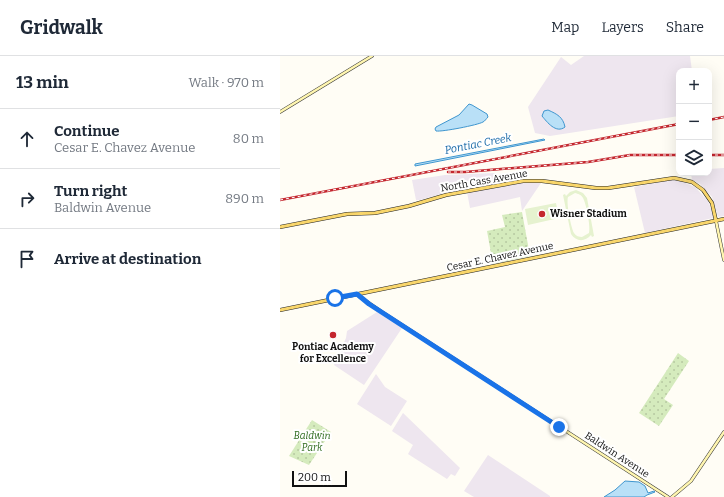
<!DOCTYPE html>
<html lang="en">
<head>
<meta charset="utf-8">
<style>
	:root { --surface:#fff; --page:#f2f2f3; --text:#1f2937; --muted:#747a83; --line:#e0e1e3 }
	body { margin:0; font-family:Bitter,serif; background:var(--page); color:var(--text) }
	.controls { position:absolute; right:12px; top:12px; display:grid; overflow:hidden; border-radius:8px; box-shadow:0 4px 16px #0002 }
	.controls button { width:36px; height:36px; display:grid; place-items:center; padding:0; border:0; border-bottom:1px solid var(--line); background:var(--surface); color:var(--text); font:20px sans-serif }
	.scale { position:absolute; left:12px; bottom:10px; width:55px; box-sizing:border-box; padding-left:4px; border:2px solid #111; border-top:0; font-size:11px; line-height:14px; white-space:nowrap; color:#111; -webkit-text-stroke:3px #fff; paint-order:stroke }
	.stop { position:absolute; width:12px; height:12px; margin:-9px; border:3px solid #1a73e8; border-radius:50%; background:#fff }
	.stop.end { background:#1a73e8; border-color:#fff; box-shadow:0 1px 4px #0008 }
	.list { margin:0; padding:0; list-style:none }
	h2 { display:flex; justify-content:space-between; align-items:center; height:52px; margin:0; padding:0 16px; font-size:17px }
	h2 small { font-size:13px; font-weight:400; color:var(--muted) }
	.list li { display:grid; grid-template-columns:26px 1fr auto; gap:12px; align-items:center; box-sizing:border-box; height:60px; padding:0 16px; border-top:1px solid var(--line) }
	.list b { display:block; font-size:15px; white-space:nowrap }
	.list p { margin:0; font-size:13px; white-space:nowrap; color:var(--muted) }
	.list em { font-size:13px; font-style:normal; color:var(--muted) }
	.icon { flex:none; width:22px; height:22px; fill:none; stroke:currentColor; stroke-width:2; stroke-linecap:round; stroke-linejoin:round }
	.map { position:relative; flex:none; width:444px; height:441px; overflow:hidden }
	header { display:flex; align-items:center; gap:24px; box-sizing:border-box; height:56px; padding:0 20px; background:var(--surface); border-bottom:1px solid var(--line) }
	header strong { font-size:19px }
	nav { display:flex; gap:22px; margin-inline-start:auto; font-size:14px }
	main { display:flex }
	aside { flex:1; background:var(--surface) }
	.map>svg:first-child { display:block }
</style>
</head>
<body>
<header>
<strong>Gridwalk</strong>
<nav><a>Map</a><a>Layers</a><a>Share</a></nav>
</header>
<main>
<aside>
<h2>13 min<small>Walk · 970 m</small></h2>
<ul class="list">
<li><svg class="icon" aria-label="ahead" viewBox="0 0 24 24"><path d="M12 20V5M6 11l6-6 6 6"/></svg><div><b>Continue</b><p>Cesar E. Chavez Avenue</p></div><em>80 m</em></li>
<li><svg class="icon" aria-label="right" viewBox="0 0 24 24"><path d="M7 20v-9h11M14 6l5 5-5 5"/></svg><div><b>Turn right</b><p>Baldwin Avenue</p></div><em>890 m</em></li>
<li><svg class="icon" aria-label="arrive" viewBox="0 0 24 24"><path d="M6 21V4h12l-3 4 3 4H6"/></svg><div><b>Arrive at destination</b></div></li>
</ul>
</aside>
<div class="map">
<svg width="444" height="441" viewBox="0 0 444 441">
	<defs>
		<pattern id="park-dots" width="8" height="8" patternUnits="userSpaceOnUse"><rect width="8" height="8" fill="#d5ebbd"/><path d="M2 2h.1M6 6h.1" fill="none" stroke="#b6c8a1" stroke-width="1.8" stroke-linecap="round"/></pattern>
	</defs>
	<rect width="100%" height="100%" fill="#fffdf5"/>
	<g fill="#eee6ef">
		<polygon points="304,0 410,0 412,15 399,15 399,60 270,80 255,77 248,51 281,1 291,9"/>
		<polygon points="444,112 444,160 438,161 432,141 420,128 412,124 411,117 429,117 429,113"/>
		<polygon points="216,117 218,128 161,138 140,144 136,144 132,124 165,119"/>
		<polygon points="391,124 400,125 415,131 428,145 433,157 433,162 365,177 354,131"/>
		<polygon points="245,126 261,127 242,155 240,141 190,152 187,136"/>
		<polygon points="97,256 122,272 84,329 54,309 66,282 67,275"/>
		<polygon points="96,318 105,331 127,345 111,370 77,348"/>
		<polygon points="123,357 180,412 175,420 171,418 167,423 128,398 133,389 112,375"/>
		<polygon points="208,399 270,440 270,441 194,441 184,435"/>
	</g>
	<g fill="url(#park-dots)">
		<polygon points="242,156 250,200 213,208 207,175 225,171 222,159"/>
		<polygon points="398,297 409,305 384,343 393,349 379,370 359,357"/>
		<polygon points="32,364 51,376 29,409 9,400"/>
	</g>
	<g fill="#e6f2cf" fill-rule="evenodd">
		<path d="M296,134L303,137L307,142L314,180L312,181L311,179C305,186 296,186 291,178L283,139L285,138L286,140L290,136ZM295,137C298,138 301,138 303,142C306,147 311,171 309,177L302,181C299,181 296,180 294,177C291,171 286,147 288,141Z"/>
		<polygon points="276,147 279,162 248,169 245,153"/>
	</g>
	<g fill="#b9e0f7" stroke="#3f96cf">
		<path d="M189,48L192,49L207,58L208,61C206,63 205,65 203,66C198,69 162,76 156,75L155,73L156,71L179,59Z"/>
		<path d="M268,54C277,58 283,61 285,71C276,78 267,66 262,60L264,55Z"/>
		<polygon points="264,83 265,84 135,110 135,108"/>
		<polygon points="345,425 359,426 365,430 368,437 374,435 375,436 367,439 364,441 324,441 335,434"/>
	</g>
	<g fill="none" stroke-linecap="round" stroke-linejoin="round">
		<defs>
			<g id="secondary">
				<polyline points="0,56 92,0"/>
				<polyline points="436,165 444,204"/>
				<polyline points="77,238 80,241 102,256 388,441"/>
				<polyline points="392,441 411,425 444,376"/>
			</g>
			<g id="primary">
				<polyline points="0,171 67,158 95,157 129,150 166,139 243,125 262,125 316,132 328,132 394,122 412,126 423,134 432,147 436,165"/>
				<polyline points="0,254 444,163"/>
			</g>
		</defs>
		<use href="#secondary" stroke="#333" stroke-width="3.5"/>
		<use href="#primary" stroke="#222" stroke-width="4"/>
		<use href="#secondary" stroke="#fff6b0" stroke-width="2.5"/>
		<use href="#primary" stroke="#f9d66b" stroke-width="3"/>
		<defs>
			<g id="rail">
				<polyline points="429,64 444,61"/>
				<polyline points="429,99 444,99"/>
				<polyline points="168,116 185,116 308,106 350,99 399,99"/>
				<polyline points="0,144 399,68"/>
			</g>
		</defs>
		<use href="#rail" stroke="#c4262e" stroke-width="2.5"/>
		<use href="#rail" stroke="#fff" stroke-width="1" stroke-dasharray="3" stroke-linecap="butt"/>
	</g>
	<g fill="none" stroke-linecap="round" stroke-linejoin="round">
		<polyline stroke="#1a73e8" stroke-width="5" points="55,242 77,238 89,248 279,371"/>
	</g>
	<g fill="#c4262e" stroke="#fff" stroke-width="1.5">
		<circle cx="262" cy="158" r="4"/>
		<circle cx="53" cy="279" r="4"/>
	</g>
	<g text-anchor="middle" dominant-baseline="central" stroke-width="4" stroke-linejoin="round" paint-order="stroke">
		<g font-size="10" fill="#111" stroke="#fff">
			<text transform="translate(204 125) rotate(-10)">North Cass Avenue</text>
			<text transform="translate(220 201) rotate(-12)">Cesar E. Chavez Avenue</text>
			<text transform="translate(337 399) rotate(33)">Baldwin Avenue</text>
		</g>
		<g font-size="10" font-weight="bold" fill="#111" stroke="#fff" text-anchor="start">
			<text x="270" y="158">Wisner Stadium</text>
			<text x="53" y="291" text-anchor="middle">Pontiac Academy<tspan x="53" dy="12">for Excellence</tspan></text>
		</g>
		<g font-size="10" font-style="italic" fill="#2f6b1f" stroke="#fff">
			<text x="32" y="380">Baldwin<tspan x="32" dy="12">Park</tspan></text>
		</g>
		<g font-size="11" font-style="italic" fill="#1768a6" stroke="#fff">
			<text transform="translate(198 88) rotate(-11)">Pontiac Creek</text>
		</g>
	</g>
</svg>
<div class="controls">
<button>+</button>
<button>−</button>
<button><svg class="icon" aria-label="layers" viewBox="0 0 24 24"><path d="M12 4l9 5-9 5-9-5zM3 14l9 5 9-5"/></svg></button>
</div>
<div class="scale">200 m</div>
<div class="stop" style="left:55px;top:242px"></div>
<div class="stop end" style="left:279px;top:371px"></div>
</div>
</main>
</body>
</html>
